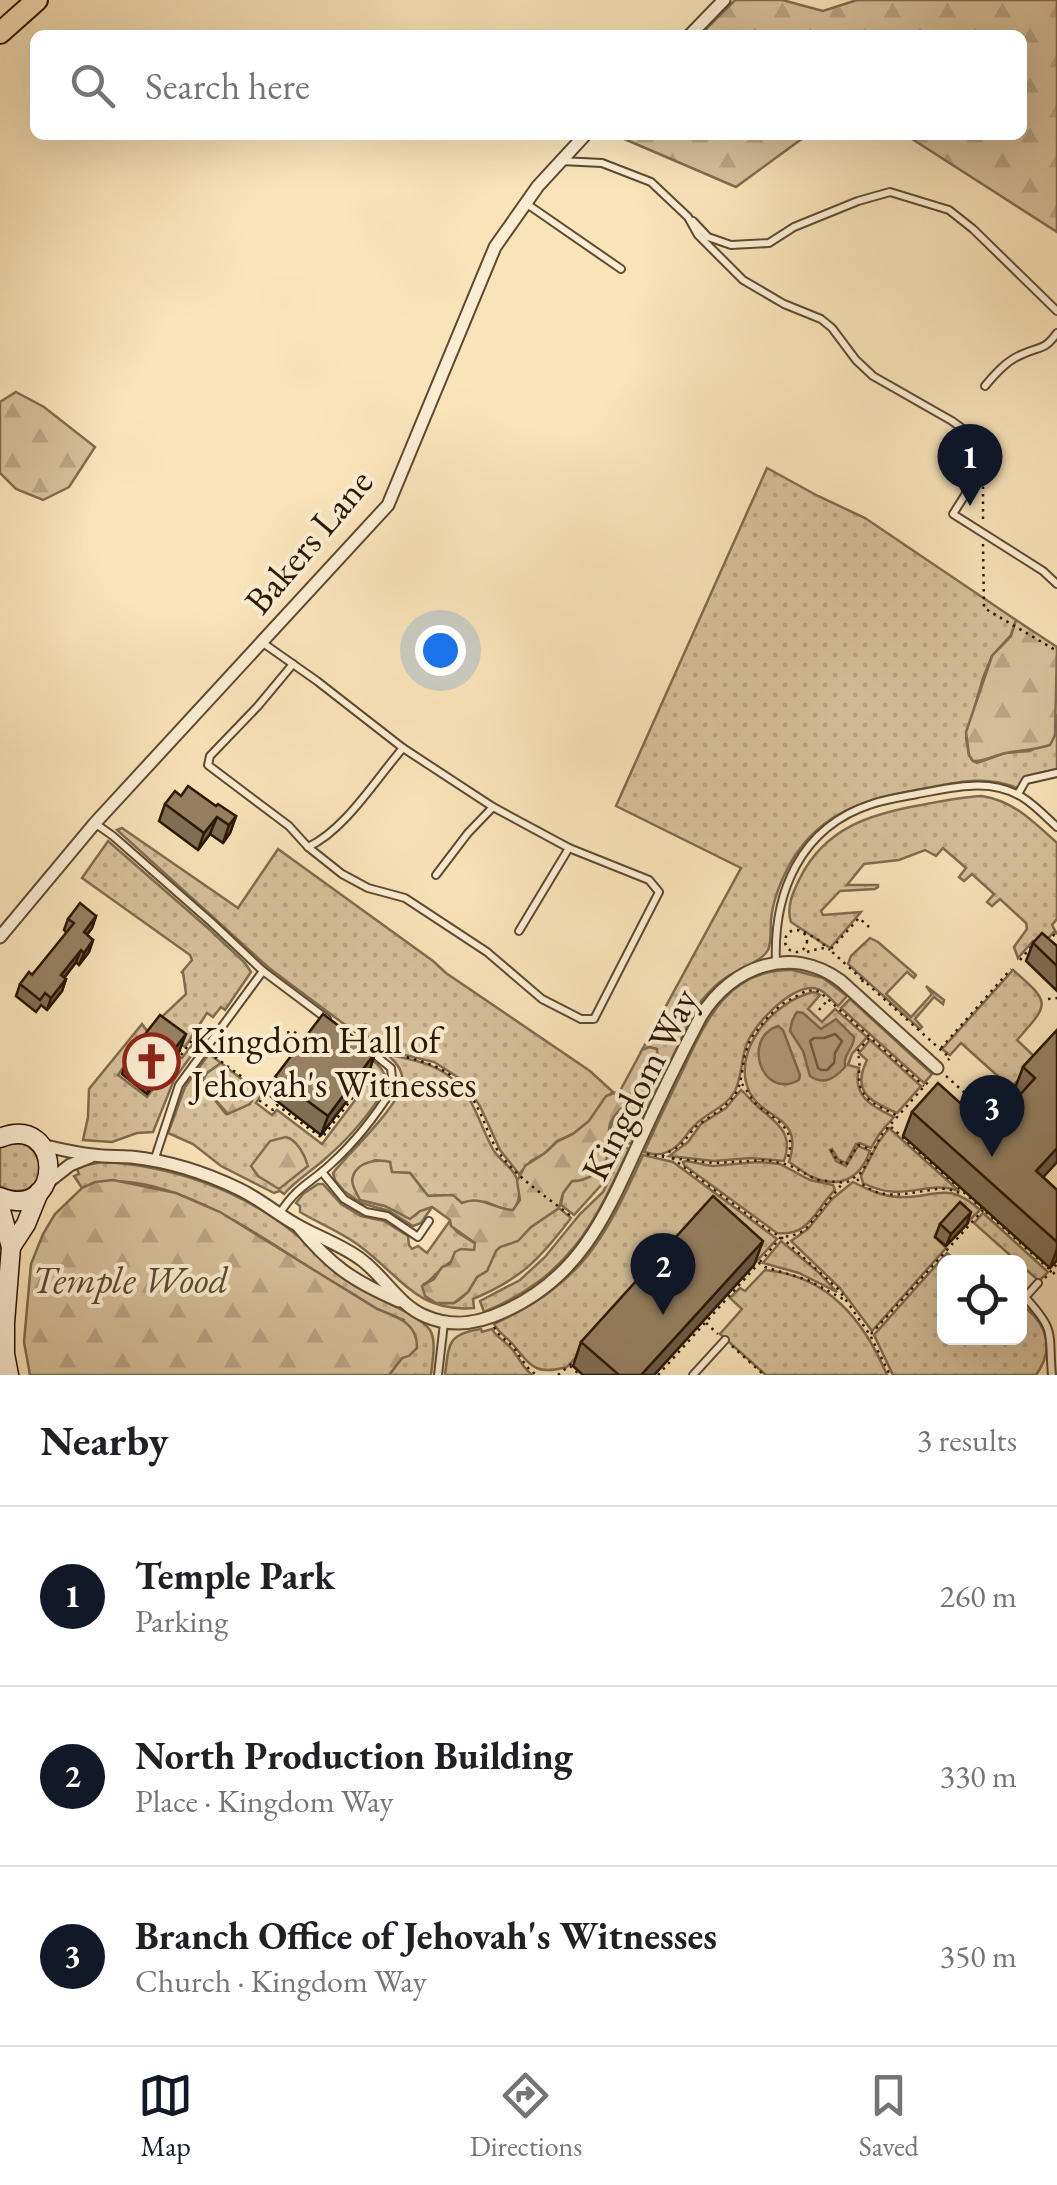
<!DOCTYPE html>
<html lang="en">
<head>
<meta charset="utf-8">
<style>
	:root { --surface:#fff; --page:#f2f2f2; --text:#202124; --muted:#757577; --line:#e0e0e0; --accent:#111827 }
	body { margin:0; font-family:"EB Garamond",serif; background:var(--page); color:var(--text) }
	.controls { position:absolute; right:30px; bottom:30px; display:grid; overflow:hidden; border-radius:15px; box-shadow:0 10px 40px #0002 }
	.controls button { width:90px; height:90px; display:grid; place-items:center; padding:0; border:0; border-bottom:2px solid var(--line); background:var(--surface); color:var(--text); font:50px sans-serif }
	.you { position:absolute; left:440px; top:650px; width:35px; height:35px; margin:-25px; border:8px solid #fff; border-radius:50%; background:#1a73e8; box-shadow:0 0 0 15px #1a73e833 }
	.badge { display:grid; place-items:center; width:65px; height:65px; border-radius:50%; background:var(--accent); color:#fff; font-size:32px; font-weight:700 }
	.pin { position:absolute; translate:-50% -82px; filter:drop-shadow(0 2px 5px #0008) }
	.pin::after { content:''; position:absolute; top:52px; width:35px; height:30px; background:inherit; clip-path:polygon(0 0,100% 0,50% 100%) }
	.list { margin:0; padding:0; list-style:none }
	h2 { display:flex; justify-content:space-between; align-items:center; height:130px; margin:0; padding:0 40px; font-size:42px }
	h2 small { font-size:32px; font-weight:400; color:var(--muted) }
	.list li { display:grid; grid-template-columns:65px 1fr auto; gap:30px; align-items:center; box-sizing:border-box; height:180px; padding:0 40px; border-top:2px solid var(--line) }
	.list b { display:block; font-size:38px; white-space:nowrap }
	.list p { margin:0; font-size:32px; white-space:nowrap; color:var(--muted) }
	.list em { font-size:32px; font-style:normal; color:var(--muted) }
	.icon { flex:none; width:55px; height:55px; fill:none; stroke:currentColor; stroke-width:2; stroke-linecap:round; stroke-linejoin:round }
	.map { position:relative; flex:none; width:1057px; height:1375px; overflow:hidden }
	.search { position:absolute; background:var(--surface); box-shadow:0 10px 40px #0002; left:30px; right:30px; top:30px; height:110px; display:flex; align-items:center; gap:25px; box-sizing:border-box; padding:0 35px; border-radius:15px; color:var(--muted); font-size:38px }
	.sheet { height:670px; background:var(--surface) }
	nav { display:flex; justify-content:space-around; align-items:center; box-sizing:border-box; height:140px; border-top:2px solid var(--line); background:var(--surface); font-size:28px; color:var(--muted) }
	nav a { display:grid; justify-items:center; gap:5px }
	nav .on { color:var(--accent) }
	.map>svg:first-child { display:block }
</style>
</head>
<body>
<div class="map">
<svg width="1057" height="1375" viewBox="0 0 1057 1375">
	<defs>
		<pattern id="grass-dots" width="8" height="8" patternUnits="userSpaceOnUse" patternTransform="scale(2.5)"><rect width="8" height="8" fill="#d6c09a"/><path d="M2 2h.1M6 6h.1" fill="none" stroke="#b8a483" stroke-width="1.8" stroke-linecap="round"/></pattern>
		<pattern id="forest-firs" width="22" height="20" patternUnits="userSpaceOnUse" patternTransform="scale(2.5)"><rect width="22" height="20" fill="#d6c09a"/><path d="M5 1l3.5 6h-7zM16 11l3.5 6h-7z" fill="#b8a483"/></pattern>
	</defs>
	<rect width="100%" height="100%" fill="#f9e3b9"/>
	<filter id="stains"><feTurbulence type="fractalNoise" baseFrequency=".002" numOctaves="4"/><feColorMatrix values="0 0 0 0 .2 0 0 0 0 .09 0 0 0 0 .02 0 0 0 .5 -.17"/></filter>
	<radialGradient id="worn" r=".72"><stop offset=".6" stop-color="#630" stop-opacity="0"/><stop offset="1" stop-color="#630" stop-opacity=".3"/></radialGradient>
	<g fill="url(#grass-dots)" stroke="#806c4e" stroke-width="2.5">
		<path d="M767,468L818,496L865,518L1016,620L1011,635L992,656L983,678L966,738L969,755L973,761L977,763L1005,753L1030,751L1055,735L1054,726L1057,714V769L1028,776L1017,788C986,775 958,782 927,788C871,798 822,809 791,862C781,880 773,899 771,920C770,929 772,941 768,950C762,962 735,970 724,979C716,984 708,993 702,1000C692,1015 685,1032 677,1048C661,1080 646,1112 631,1144L623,1141L603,1183L574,1215L561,1205L563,1193L572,1181H577L610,1150C606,1126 614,1115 630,1100L631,1088L639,1081L640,1076L656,1049L649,1047L642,1050L741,868L616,806Z"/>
		<path d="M982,796C1014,801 1034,822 1057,843V919L1052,925L1057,934L1054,932L1040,947L1033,941L1018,958L1014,947L1027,929L1026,923L1000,899L992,906L987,902L994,894L972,874L964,881L959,877L966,868L943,848L936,856L925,850L899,860L864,864L847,885H878V887L875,889L840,891L821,911L823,915L861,912L830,948L791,922C786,907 793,892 800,878C825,828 870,814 921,805C941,801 961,797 982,796Z"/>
		<polygon points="122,828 238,908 278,849 433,961 446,973 590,1071 613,1092 606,1097 589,1121 573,1134 557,1141 545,1153 531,1161 519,1174 500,1150 480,1106 462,1080 434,1062 388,1051 354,1027 352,1030 269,968 117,830"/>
		<polygon points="108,841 209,929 245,963 251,972 225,1010 221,1007 213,1017 207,1013 185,1047 175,1040 131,1058 125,1054 129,1059 118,1075 147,1097 178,1056 182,1058 192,1045 198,1046 174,1080 153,1132 137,1133 112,1142 83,1140 88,1117 89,1089 142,1024 147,1031 186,994 183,972 181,973 192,960 190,955 82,878"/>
		<polygon points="870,938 878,942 916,975 914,978 907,972 886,994 911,1017 932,994 926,986 944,1000 943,1004 934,997 915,1019 922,1027 920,1029 848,964 851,956"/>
		<path d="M792,970L823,978L847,996L838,1006C831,1000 824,989 814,988C790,986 753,1025 746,1046C741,1061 742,1076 735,1091C726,1108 707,1112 694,1126C685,1135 680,1147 667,1152C659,1156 652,1154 644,1152C656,1126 668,1100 681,1074C705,1023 726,969 792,970Z"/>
		<path d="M1013,970C1051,1003 1050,1003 1017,1040L1037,1059L1011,1088L961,1043L950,1055L942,1049Z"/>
		<path d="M814,992L820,995L808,1009L822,1022L835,1009L867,1037L852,1054L848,1065L859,1068C852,1096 871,1106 894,1117L880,1133L871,1148L860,1143L856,1144L846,1163L838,1159L832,1149L830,1150L836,1161L846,1166L858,1146L870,1151C860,1179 839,1190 810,1176C803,1172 796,1166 789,1162C804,1115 765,1121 750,1093C729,1051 775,1000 814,992Z"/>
		<polygon points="850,999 932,1074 924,1083 841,1008"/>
		<path d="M870,1040L921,1086L897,1113C871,1102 851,1092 867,1060L859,1053Z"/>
		<path d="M347,1042C362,1054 387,1064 387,1085C372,1111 349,1138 326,1158C312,1171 296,1180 284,1194L280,1191L274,1193L221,1166L193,1144L168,1133L185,1087L209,1054L221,1063L207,1073L201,1083L226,1114L249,1104L257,1091L262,1094L256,1103L272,1115L277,1110L322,1144L375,1074L343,1048Z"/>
		<path d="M391,1055C412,1060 433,1063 450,1077C475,1096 479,1125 494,1151C500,1160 510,1166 515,1175C521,1185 521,1201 513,1210H505L486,1202L462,1203L445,1195L428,1196L410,1173L391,1172L390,1162L375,1160L357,1170L356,1188L360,1200L385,1206L414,1216L420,1211L432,1207L421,1223L413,1226L389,1211L361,1203L344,1191L335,1180L333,1173C349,1153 397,1108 402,1085C404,1074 398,1064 390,1057Z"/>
		<path d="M741,1090C747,1095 752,1102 758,1107C777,1123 794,1133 784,1161L751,1158L714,1161L669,1156L688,1142L701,1124L726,1108Z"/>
		<path d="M889,1128L959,1191C925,1179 904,1204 863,1183L861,1176L878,1143Z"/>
		<path d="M23,1143C57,1161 36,1206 0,1186V1147L5,1144Z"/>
		<path d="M625,1147L629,1149C592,1228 569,1276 484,1312L480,1301L520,1280L545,1257L580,1214L603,1192Z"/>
		<path d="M643,1155L673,1162L777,1239L755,1263L703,1216L567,1367C538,1375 532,1368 516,1348C509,1338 500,1335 494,1324C582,1283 604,1241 643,1155Z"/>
		<path d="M686,1161L712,1166L758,1162L780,1164L810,1180L833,1185L835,1190C815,1209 810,1237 777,1233L684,1165L683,1162Z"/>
		<path d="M102,1162C171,1165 240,1190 293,1232C315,1250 335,1270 358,1286C375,1299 419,1314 430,1330C437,1342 432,1362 431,1375H389L402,1358L404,1320L377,1309C353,1293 328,1280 304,1264C249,1228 148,1160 82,1188L74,1176L79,1174L76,1167Z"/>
		<path d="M853,1182C867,1189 881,1196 898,1197C935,1199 946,1179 980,1210L967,1223L956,1214L935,1237L946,1248L872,1331L840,1288L791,1241L808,1229L832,1199Z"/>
		<path d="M318,1184H323L341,1204L361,1216L384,1221L408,1236L409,1245L412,1249L418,1246L427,1253L449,1222L457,1232L476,1244L474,1250C462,1254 446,1264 437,1273C433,1277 429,1282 424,1284L436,1303H454L459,1300L468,1292L477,1277L487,1271L496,1250L500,1246L518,1240L531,1227L559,1208L571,1218C540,1259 521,1279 473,1299L474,1308C418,1313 401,1277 361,1247C343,1233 320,1224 300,1212V1206L296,1203L303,1194Z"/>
		<polygon points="983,1213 1048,1272 1039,1281 974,1223"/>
		<polygon points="781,1241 817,1271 837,1292 799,1273 763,1263"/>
		<path d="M947,1253L958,1262H944V1338H1020V1310L1027,1309C1049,1327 1053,1352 1036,1375H893L874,1335Z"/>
		<path d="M765,1270C829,1276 864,1321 887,1375H766L720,1334L742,1309L730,1298L740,1288L745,1291Z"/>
		<path d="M481,1329L482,1332L492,1329C497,1338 504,1340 511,1348C519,1357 522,1367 532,1375H445C449,1344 447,1334 481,1329Z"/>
	</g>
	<g fill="url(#forest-firs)" stroke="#806c4e" stroke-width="2.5">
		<polygon points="735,0 782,0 823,11 857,0 1057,0 1057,232 906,135 1022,135 1022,35 700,35"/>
		<polygon points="615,135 807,135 736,187"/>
		<polygon points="16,392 44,407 95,447 69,487 43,500 16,489 0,473 0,402"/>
		<path d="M1016,620L1057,647L1055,735L1050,745C1035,750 1022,750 1006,753C994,755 985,762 973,761L969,755L966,732L992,656L1011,636Z"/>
		<path d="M649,1047L657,1049L658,1066L650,1075L640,1076L639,1081L632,1089C632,1104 618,1108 611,1121C606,1133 611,1143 608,1154C604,1171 588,1181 572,1181L563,1193L559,1208L531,1227L518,1241L500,1247L496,1251L487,1271L477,1277L468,1292L454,1303H436L425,1296L422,1286L434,1279L442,1267L450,1264L455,1252L461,1249L474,1250L475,1243L451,1226L450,1220L432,1207L420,1211L410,1219L385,1206L360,1200C357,1193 350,1184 353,1176C358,1161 378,1159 390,1162L392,1172L410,1173L428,1196L453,1195L462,1203C481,1195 493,1209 513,1210L520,1200L517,1181L525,1166L545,1153L558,1141L573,1134L589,1121L606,1096L620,1091L642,1050Z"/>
		<polygon points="221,1063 257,1091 250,1104 228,1114 201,1083 207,1073"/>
		<path d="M286,1137C297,1140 305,1155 308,1166L279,1189L258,1176L251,1166L270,1141Z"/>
		<path d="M113,1180L176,1193L220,1212L377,1309C397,1317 418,1323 417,1348L409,1356L402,1358L389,1375H30L24,1342L31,1264L43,1234L55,1214L82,1188L95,1182Z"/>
	</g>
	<g fill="#b39e7b" stroke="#7c684b" stroke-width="2.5">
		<path d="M797,1012L803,1013L821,1029L836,1019L854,1037C854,1049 843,1053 845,1067C835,1078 824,1086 810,1076L803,1051L790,1031L792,1021Z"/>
		<path d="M778,1026L783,1030L800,1075L799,1080C762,1101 741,1038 778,1026Z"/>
	</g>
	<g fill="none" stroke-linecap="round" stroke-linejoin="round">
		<polygon stroke="#6e5a3f" stroke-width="2.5" points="835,1034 842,1041 835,1053 834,1063 827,1070 821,1070 818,1068 810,1041 814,1038 824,1038"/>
		<defs>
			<g id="service">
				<polyline points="561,161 602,163 651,182 688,217 698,235 743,280 784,304 821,319 832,328 856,360 873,376 952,421 974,437 982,452 965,495 953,514 1043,571 1057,584"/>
				<polyline points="527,204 621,269"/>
				<polyline points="693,221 708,237 731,245 769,243 794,227 858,201 890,192 949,210 973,229 1057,311"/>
				<path d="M985,386C995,374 1007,360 1023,354C1040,346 1044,351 1057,333"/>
				<path d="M263,643L317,681L403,748C376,779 345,830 308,847"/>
				<polyline points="293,664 258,706 210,756 208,765 289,826 308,847 342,874 368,888 405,898 487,952 542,999 581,1019 594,1019 659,892 649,880 569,848 493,807 403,748"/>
				<polyline points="1018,794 1026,780 1057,773"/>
				<polyline points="96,824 113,836 211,922 263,971 327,1019"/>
				<polyline points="436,875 468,833 493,807"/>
				<polyline points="519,931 569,848"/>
				<path d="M776,963C773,893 800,827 872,804C886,799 902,797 917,794C952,788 989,777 1022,797C1035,805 1046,817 1057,827"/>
				<polyline points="154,1161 179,1085 263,971"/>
				<polyline points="322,1172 344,1199 366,1212 387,1216 418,1237 429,1221"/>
				<path d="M280,1213C298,1185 310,1184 332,1163C355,1142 376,1115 393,1088L391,1068L369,1050"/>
				<path d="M1025,1297C1057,1332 1048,1332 1052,1375"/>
				<polyline points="1020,1303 1038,1283"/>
				<polyline points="438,1375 444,1323"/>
				<polyline points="693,1375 725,1340"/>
			</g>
			<g id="minor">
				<polyline points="690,35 724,0"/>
				<polyline points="0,937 95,823 388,505 495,247 538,186 585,135"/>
				<path d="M41,1145C58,1149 76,1153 93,1155C106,1157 118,1156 131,1157C168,1161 206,1173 239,1189C260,1199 277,1214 297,1225C319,1238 343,1245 363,1261C385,1278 399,1305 425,1316C452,1328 478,1324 505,1311C580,1277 606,1215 638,1145C658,1101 679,1058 701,1016C732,966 791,944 841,981L937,1068"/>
				<polyline points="47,1183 70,1165 90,1157"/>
				<path d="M299,1227C331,1266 353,1281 399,1301"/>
			</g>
			<g id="secondary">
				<path d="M0,1138C64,1112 65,1223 0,1197"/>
				<polyline points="0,1207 11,1247 5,1323 5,1354 9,1375"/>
				<polyline points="11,1247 26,1224 39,1192"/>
			</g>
			<polyline id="trunk" points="0,33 37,0"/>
		</defs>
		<use href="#service" stroke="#5e4a30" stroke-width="10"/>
		<use href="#minor" stroke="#5e4a30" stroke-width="15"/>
		<use href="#secondary" stroke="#2a1703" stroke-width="21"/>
		<use href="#trunk" stroke="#2a1703" stroke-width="24"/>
		<g stroke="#2a1703" stroke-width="2.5" stroke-dasharray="2.5 5" stroke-linecap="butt">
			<polyline points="983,479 983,521"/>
			<polyline points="983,544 984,608 1057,651"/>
			<circle cx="796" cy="941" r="11"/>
			<polyline points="804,932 817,939 830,950"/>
			<polyline points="1048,942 1054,935 1057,937"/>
			<polyline points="807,952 821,948 828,949"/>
			<polyline points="1020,960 1032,946"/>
			<polyline points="862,979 830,950 859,918 869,927"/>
			<polyline points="862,982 863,980 950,1058 948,1060"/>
			<polyline points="1048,999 1057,998"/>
			<polyline points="819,1010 827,1001"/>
			<polyline points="354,1031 369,1040"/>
			<polyline points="280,1035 293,1031 304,1039"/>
			<path d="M869,1038L857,1052C861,1062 859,1065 859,1076C858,1099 878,1106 896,1115"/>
			<polyline points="941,1048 1011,969"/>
			<path d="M392,1054C436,1063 463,1073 482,1117C488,1131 493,1146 503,1158C522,1182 549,1198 573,1218"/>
			<polyline points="181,1055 193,1039 196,1042"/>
			<polyline points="215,1057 265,1094 274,1082"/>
			<polyline points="946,1076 996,1121"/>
			<path d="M742,1084C747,1090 751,1099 757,1105C778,1122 798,1128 787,1160"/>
			<polyline points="265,1094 260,1101 273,1110 277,1105 322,1138 372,1072 370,1070"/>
			<polyline points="989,1115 1019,1083"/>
			<polyline points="891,1127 1057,1276"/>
			<polyline points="831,1150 837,1160 846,1165 858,1145 870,1149"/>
			<polyline points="647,1154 664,1157"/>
			<polyline points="662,1156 681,1145 695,1127 723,1108 735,1095 740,1084 745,1054 751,1038 768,1017 782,1004 806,991 815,990 821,993 924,1086"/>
			<polyline points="672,1158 713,1163 767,1160 789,1165 817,1180 846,1183 862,1172 882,1134 929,1081"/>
			<polyline points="672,1158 768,1230 781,1237 839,1290 870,1335 890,1375"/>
			<path d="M857,1179C880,1204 909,1192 938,1189C947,1188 955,1191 963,1194"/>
			<polyline points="760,1262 781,1237 792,1236 805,1230 842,1184"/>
			<polyline points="1045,1278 1057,1264"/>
			<polyline points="706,1323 718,1334"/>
			<path d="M494,1327C499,1337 506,1339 513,1347C522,1358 525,1368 537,1375"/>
			<polyline points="871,1334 983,1210"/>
			<polyline points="732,1346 764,1375"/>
			<polyline points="570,1366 580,1375"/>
			<polyline points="558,1375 576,1360"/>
			<polyline points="658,1375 759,1263 765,1267 808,1280 843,1299"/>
		</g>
		<use href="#service" stroke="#fbedd2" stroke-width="6"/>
		<use href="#minor" stroke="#fbedd2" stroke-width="11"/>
		<use href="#secondary" stroke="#fbedd2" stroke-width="18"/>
		<use href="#trunk" stroke="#f9e3b9" stroke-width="20"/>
	</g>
	<g fill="#816f54" stroke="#2a1703" stroke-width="2.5">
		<polygon points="165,804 216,806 236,816 230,833 223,843 210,834 198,850 159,821"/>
		<polygon points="96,916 92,928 87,935 93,940 89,952 79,965 76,962 64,978 66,979 62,991 47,1010 41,1005 36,1012 16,996 20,984 32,975 67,933 64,930 68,919"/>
		<polygon points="1033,943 1057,946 1057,991 1026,961"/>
		<polygon points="1057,1030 1057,1162 1043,1177 1057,1190 1057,1260 1050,1268 903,1136 912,1112 989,1129 1019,1095 1014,1091 1023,1067"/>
		<polygon points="179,1052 147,1094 122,1074 128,1056"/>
		<polygon points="375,1053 369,1072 321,1135 269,1095 275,1077"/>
		<polygon points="940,1224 967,1224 946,1246 935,1237"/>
		<polygon points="754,1265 654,1375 583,1375 573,1366 581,1342"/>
	</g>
	<g fill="#695a45" stroke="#2a1703" stroke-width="2.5">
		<polygon points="236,816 230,833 223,843 229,825"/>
		<polygon points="217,817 210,834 198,850 204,833"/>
		<polygon points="96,916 92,928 79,944 84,932"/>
		<polygon points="93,940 89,952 79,965 84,953"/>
		<polygon points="81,950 76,962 57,987 61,975"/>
		<polygon points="66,979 62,991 47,1010 51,998"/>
		<polygon points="186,1034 179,1052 147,1094 154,1076"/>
		<polygon points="375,1053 369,1072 321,1135 328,1116"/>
		<polygon points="1057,1148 1057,1162 1027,1195 1036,1171"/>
		<polygon points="971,1212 967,1224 946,1246 951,1234"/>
		<polygon points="763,1241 754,1265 654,1375 641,1375"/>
		<polygon points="1057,1249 1057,1260 1050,1268"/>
	</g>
	<g fill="#968162" stroke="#2a1703" stroke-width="2.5">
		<polygon points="188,786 216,806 218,804 236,816 229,825 217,817 204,833 165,804 175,791 181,796"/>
		<polygon points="80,903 96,916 84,932 93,940 84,953 81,950 61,975 66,979 51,998 45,993 40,1000 20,984 29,972 32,975 74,923 68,919"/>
		<polygon points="1042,933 1057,946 1057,966 1033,943"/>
		<polygon points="323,1014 375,1053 328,1116 275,1077"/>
		<polygon points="160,1015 186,1034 154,1076 128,1056"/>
		<polygon points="1057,1030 1057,1148 1036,1171 1057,1190 1057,1242 912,1112 938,1083 989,1129 1035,1078 1023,1067"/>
		<polygon points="713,1196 763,1241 641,1375 619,1375 581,1342"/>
		<polygon points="960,1202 971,1212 951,1234 940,1224"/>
	</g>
	<defs>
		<symbol id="church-ring" viewBox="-11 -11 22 22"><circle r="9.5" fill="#fbedd2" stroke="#8f2418" stroke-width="1.5"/><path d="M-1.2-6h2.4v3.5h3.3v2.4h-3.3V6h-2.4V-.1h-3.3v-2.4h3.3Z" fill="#8f2418"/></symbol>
	</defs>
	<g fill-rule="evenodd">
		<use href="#church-ring" x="120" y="1030" width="63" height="63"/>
	</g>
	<g text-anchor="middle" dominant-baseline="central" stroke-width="8" stroke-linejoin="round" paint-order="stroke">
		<g font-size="38" fill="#2a1703" stroke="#fbedd2">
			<text transform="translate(308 541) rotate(-50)">Bakers Lane</text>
			<text transform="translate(639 1084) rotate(-63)">Kingdom Way</text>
		</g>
		<g font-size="38" fill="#2a1703" stroke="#fbedd2" text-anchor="start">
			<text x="191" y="1039">Kingdom Hall of<tspan x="191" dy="44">Jehovah's Witnesses</tspan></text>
		</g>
		<g font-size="38" font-style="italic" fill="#5e4a30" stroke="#fbedd2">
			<text x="130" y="1279">Temple Wood</text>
		</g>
	</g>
	<rect width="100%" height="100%" filter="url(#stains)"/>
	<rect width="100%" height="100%" fill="url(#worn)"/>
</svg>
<div class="controls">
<button><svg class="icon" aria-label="locate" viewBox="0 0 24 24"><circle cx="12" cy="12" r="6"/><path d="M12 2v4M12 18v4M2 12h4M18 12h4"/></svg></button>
</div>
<div class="you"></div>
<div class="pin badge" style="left:970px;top:506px">1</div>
<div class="pin badge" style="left:663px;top:1315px">2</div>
<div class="pin badge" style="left:992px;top:1157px">3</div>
<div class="search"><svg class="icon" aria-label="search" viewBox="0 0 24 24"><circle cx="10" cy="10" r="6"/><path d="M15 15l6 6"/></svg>Search here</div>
</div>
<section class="sheet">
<h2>Nearby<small>3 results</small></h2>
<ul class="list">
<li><span class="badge">1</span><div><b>Temple Park</b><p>Parking</p></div><em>260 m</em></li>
<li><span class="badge">2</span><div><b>North Production Building</b><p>Place · Kingdom Way</p></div><em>330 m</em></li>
<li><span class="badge">3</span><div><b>Branch Office of Jehovah's Witnesses</b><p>Church · Kingdom Way</p></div><em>350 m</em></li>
</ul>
</section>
<nav>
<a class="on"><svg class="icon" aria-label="map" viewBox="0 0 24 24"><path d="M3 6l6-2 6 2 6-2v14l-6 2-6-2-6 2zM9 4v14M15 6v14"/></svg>Map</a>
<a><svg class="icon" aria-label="directions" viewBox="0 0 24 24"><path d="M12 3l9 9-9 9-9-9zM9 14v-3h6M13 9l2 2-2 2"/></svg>Directions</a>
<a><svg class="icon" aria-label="saved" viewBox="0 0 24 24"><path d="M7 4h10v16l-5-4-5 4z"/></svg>Saved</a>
</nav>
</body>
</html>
